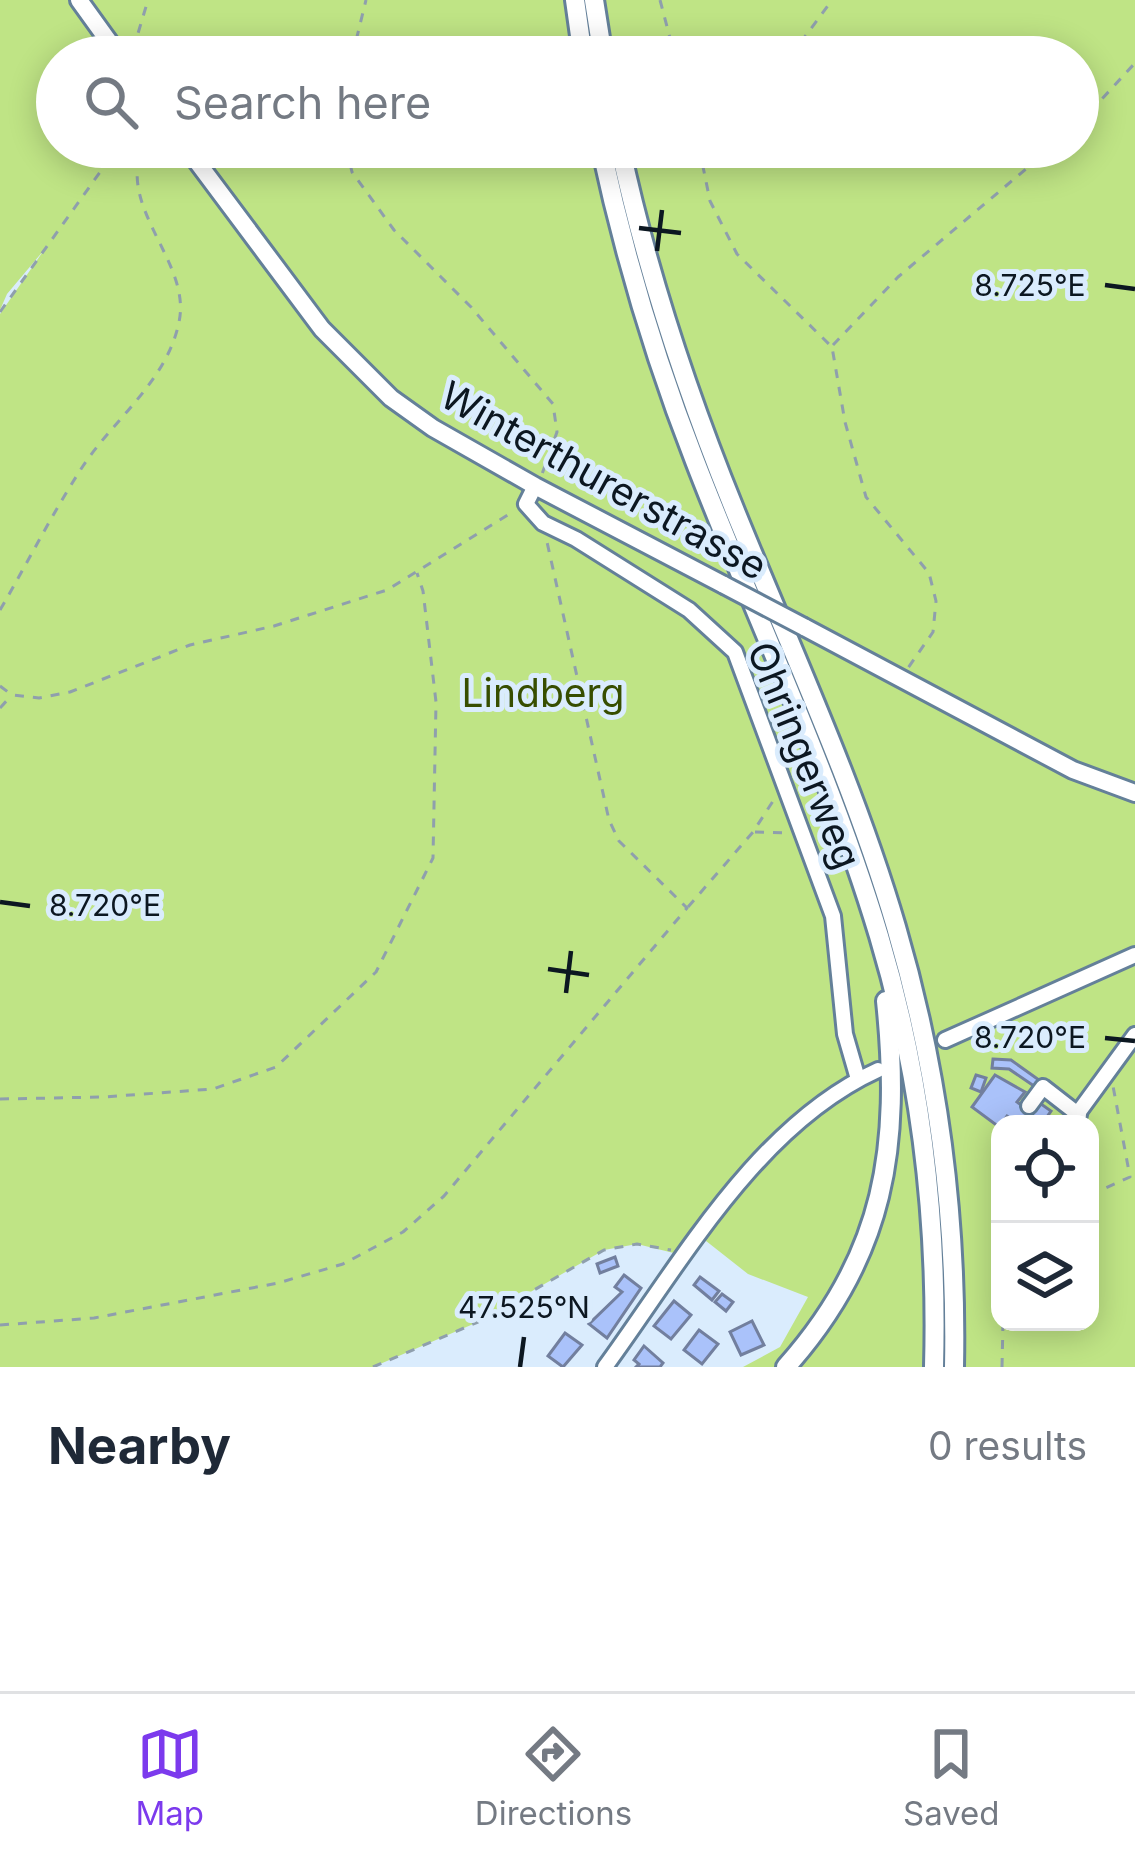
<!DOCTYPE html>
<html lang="en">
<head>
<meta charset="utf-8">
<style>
	:root { --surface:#fff; --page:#f2f2f3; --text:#1f2937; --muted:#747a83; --line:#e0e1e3; --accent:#7c3aed }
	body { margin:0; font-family:Inter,sans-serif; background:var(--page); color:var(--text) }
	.controls { position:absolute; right:36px; bottom:36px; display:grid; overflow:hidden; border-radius:24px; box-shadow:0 6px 30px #0003 }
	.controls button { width:108px; height:108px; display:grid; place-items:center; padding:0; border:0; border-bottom:3px solid var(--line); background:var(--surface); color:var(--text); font:60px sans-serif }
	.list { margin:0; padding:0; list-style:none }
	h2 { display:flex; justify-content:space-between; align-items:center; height:156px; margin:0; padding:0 48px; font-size:51px }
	h2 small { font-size:39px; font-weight:400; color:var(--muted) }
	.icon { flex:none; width:66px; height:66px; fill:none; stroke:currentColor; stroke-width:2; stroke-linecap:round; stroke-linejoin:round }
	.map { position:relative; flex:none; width:1135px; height:1367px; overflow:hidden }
	.search { position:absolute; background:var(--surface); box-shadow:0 6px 30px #0003; left:36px; right:36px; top:36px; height:132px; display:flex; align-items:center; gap:30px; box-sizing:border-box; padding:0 42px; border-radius:66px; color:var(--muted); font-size:45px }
	.sheet { height:324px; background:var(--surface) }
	nav { display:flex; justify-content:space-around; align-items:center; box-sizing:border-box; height:168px; border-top:3px solid var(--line); background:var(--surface); font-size:33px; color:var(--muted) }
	nav a { display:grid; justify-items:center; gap:6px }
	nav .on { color:var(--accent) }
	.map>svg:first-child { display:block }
</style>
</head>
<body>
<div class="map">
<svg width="1135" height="1367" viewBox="0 0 1135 1367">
	<rect width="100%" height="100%" fill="#daecfd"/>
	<path fill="#bfe485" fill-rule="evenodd" d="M0,0H1135V1367H743L780,1347L808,1297L748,1274L701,1237L686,1256L637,1244L604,1250L478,1322L373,1367H0V314L44,250L7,294L0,310ZM57,57H1078V147H57ZM1000,1124H1090V1322H1000Z"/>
	<g fill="#aac2fa" stroke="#727f9e" stroke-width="3">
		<polygon points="993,1059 1011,1060 1039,1080 1034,1086 1009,1069 992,1068"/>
		<polygon points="976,1075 986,1078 981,1092 971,1088"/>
		<polygon points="995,1075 1025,1092 1017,1102 1030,1111 1037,1101 1051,1111 1042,1124 1018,1124 1007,1116 999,1127 972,1107"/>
		<polygon points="615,1257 618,1266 600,1273 597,1264"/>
		<polygon points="624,1275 641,1288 607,1338 589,1324 622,1292 615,1287"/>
		<polygon points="700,1277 719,1291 712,1300 694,1285"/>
		<polygon points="722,1294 733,1302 726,1311 715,1302"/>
		<polygon points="674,1301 691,1315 671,1339 654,1326"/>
		<polygon points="752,1321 764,1345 741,1355 730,1332"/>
		<polygon points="699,1330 718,1344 702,1364 684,1350"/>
		<polygon points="565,1333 582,1345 563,1367 548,1356"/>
		<polygon points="644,1346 663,1363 660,1367 636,1367 639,1364 634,1360"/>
	</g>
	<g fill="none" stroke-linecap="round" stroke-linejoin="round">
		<defs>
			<g id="minor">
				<polyline points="535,486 526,504 543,523 576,539 689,610 735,652 833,916 845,1034 858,1079"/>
				<polyline points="945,1040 1135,955"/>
				<polyline points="1029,1106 1043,1087 1079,1115"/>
				<polyline points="1070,1124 1135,1035"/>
				<path d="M605,1367C681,1263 757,1125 878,1070"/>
			</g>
			<g id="major">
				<polyline points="79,0 120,57"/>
				<polyline points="186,147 322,329 391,398 433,428 535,486 724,585"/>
				<polyline points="804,627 1073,770 1135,793"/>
			</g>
			<g id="highway">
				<polyline points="575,0 583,57"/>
				<polyline points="594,0 603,57"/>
				<path d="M601,147C624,254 655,359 695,461C756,619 830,773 879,936C921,1076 938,1221 934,1367"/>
				<path d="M620,147C647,272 687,393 735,511C791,649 854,784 896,927C938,1070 957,1217 954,1367"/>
				<path d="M786,1367C886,1255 901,1145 886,1001"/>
			</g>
		</defs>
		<use href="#minor" stroke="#648099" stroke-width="20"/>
		<use href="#major" stroke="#648099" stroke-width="22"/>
		<use href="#highway" stroke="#648099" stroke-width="24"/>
		<g stroke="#8f9fad" stroke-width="3" stroke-dasharray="9 9" stroke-linecap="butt">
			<polyline points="660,0 675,57"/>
			<polyline points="133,50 148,0"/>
			<polyline points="352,57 366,0"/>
			<polyline points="790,57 832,0"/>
			<polyline points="1078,125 1135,63"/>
			<polyline points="346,147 352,172 394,230 471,307 553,404 557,432 542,474"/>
			<polyline points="699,147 710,201 737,254 832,347 845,422 866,497 929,573 936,601 933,632 908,668"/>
			<polyline points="0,312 118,147"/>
			<polyline points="833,345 898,277 1052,147"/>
			<path d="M0,610C28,562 53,512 83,466C114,419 167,381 179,322C192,262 116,208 143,147"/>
			<polyline points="0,686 12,695 39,698 70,692 190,645 274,626 387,590 514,511"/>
			<polyline points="0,708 11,696"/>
			<polyline points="755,832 787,833"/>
			<polyline points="688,907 753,832 775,798"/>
			<polyline points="0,1099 103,1097 213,1089 276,1067 376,972 433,858 436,702 423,591 417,573"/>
			<polyline points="1090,1195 1130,1177 1113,1086"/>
			<polyline points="0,1325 94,1318 278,1283 343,1264 403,1232 444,1196 687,908 619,841 609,820 547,542"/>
			<polyline points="373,1367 478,1322 604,1250 637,1244 671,1250"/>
			<polyline points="1002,1367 1003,1322"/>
		</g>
		<use href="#minor" stroke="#fff" stroke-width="14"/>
		<use href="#major" stroke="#fff" stroke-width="16"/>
		<use href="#highway" stroke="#fff" stroke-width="18"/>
		<defs>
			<polyline id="major-bridge" points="724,585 804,627"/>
		</defs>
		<use href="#major-bridge" stroke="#648099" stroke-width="22" stroke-linecap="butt"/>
		<use href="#major-bridge" stroke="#fff" stroke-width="16"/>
	</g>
	<path fill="none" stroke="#0c1721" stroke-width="4.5" d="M639,228L681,233M657,251L662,210M1105,285L1135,289M0,902L30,906M548,969L589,975M566,993L571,951M1105,1038L1135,1041M520,1367L524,1337"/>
	<g text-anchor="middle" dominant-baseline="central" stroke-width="10" stroke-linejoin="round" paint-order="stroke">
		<g font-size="39" fill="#0c1721" stroke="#daecfd">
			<text transform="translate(604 480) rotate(29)">Winterthurerstrasse</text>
			<text transform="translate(805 755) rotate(68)">Ohringerweg</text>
		</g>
		<g font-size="39" fill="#374e00" stroke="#daecfd">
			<text x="543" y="692">Lindberg</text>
		</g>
	</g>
	<g font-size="30" text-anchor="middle" fill="#0c1721" stroke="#daecfd" stroke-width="10" stroke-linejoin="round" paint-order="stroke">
		<text x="1030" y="296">8.725°E</text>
		<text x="105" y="916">8.720°E</text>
		<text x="1030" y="1048">8.720°E</text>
		<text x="524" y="1318">47.525°N</text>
	</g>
</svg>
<div class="controls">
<button><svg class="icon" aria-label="locate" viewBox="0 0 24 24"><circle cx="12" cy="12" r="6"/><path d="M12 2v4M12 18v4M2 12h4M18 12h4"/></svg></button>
<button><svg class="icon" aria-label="layers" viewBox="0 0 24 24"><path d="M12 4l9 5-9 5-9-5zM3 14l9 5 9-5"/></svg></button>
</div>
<div class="search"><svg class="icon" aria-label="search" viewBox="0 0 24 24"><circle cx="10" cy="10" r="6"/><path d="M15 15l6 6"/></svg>Search here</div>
</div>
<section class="sheet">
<h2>Nearby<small>0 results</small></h2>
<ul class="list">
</ul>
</section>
<nav>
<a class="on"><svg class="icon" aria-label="map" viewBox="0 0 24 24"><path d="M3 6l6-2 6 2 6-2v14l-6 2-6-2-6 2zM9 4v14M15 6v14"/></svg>Map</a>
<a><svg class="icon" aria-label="directions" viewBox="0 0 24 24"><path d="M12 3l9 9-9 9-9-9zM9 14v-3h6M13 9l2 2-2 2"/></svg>Directions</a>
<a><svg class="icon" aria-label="saved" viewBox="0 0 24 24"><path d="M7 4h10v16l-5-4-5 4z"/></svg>Saved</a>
</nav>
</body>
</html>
